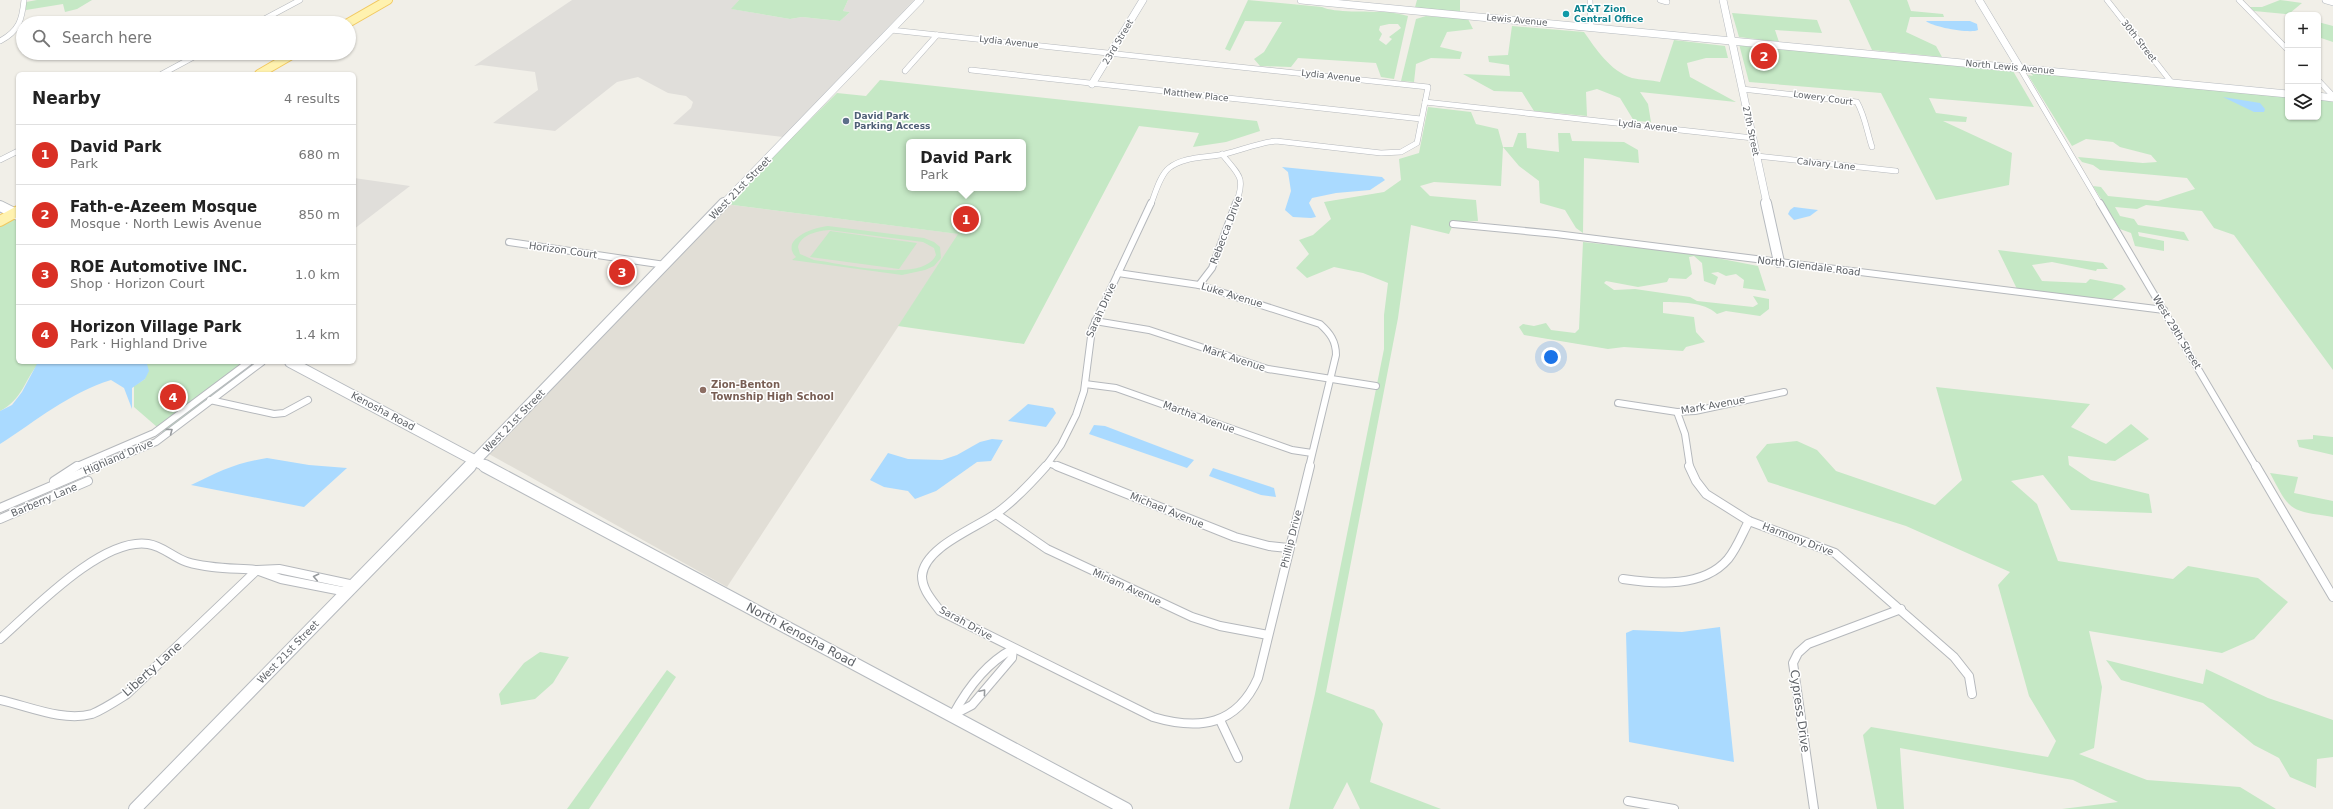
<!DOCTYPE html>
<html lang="en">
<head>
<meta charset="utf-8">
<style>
	:root { --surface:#fff; --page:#f2f2f2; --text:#222; --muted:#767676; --line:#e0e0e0; --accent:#d93025 }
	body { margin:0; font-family:"DejaVu Sans",sans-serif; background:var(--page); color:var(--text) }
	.controls { position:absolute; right:12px; top:12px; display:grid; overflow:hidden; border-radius:6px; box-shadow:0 1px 3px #0004 }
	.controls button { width:36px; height:36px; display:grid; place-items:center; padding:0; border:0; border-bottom:1px solid var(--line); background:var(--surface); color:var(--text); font:20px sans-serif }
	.you { position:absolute; left:1551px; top:357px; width:14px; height:14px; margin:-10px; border:3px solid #fff; border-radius:50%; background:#1a73e8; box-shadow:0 0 0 6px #1a73e833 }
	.badge { display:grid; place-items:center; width:26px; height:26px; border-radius:50%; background:var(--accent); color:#fff; font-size:13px; font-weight:700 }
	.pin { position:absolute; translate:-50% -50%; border:2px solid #fff; box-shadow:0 1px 4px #0006 }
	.popup { position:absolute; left:906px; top:139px; width:120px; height:52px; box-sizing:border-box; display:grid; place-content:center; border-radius:6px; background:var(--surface); filter:drop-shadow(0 1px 3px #0005); font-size:13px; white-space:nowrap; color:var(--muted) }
	.popup b { font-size:15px; color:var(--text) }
	.popup::after { content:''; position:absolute; left:50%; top:100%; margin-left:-8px; border:8px solid transparent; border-top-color:var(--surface) }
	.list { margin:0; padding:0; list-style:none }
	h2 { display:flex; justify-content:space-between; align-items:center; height:52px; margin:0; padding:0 16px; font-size:17px }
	h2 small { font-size:13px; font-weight:400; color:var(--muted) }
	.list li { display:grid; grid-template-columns:26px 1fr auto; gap:12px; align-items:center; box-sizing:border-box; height:60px; padding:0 16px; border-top:1px solid var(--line) }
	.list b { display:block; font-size:15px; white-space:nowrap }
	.list p { margin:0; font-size:13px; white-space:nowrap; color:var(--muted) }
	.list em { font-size:13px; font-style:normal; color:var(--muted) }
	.icon { flex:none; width:22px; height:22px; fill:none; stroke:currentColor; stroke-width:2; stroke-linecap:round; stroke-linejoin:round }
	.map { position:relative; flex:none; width:2333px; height:809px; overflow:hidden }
	.search { position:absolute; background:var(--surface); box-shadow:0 1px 3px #0004; left:16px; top:16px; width:340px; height:44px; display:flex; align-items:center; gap:10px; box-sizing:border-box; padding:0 14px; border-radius:22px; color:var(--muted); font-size:15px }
	.panel { position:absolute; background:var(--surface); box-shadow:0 1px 3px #0004; left:16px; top:72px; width:340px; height:292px; border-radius:6px }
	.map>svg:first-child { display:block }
</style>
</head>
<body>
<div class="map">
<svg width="2333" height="809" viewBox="0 0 2333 809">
	<rect width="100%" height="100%" fill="#f1efe8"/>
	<g fill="#e0deda">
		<polygon points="572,0 739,0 732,9 790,19 802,17 840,21 850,12 843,11 848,0 914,0 783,137 673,124 691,108 693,102 686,96 668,93 638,77 617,82 555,131 493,123 538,90 535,72 481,65 474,66"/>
		<polygon points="354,178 410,186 354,229"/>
	</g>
	<polygon fill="#e1ded6" points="725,204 959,234 727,587 489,454"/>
	<g fill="#c5e8c5" fill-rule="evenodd">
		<polygon points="37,0 92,0 77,9 65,12 63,4 26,10 26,2"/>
		<polygon points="739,0 848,0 843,11 850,12 840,21 802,17 790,19 731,9"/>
		<path d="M1248,0L1322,7C1334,13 1369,11 1383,12C1391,12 1400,14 1408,16L1394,79L1381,77L1376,63L1298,58L1291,67L1260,66L1254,59L1264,52L1282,22L1245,21L1230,51L1225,49ZM1389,24H1398L1401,28L1389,37L1392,39L1386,45L1379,40L1382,34L1379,30L1380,26Z"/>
		<polygon points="1417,0 1460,0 1460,15 1414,11"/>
		<polygon points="1849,0 1907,0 1911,11 1943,14 1944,17 1910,17 1906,32 1936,46 1942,57 1872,50"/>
		<polygon points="2280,0 2302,3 2290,13 2296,15 2254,11 2250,7 2262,7"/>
		<polygon points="1732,13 1817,20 1822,33 1775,30 1779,42 1739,37"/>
		<polygon points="1426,16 1468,19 1473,29 1447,32 1440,47 1462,52 1460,59 1431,58 1416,64 1414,82 1401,81 1416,19"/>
		<polygon points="2318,22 2333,26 2333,42 2318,37"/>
		<path d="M1512,26L1584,32C1596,49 1610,71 1632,78C1641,80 1651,80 1660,82L1674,40L1725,46L1728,58H1706L1687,63L1690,77L1736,102L1640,92L1648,104L1651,122L1634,121L1620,98L1597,89L1586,92L1587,116L1534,111L1522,92L1494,91L1463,74L1510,76L1509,65L1489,62L1488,56L1508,55Z"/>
		<polygon points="1739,44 2013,71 2034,107 1929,98 1936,113 1967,117 1966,122 1943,121 2012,153 2009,185 1936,200 1881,93 1749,82"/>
		<polygon points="2030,72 2288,97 2288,117 2318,117 2318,100 2333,101 2333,370 2234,235 2214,228 2202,211 2146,205 2137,209 2115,207 2120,216 2134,219 2138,225 2184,232 2189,241 2138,232 2139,236 2164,241 2164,251 2135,246 2131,233 2120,229 2093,186 2101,187 2108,196 2158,201 2195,189 2187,178 2100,170 2093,165 2082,162 2078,157 2143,163 2157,162 2151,155 2120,147 2113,142 2086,139 2072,146 2028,75 2033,76"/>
		<path d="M880,80L1257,121L1260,131L1226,142L1193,147L1199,133L1139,126L1024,344L898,326L958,234L725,204L837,93L866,96ZM909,142H1023V188H909Z"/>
		<polygon points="1428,107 1471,112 1476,124 1498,129 1503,147 1513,147 1518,133 1526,133 1527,148 1559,152 1558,133 1570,133 1572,141 1624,142 1638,150 1639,163 1584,158 1583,233 1576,228 1565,210 1540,203 1539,181 1519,166 1503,147 1501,186 1434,182 1420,186 1430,196 1476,200 1478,221 1454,222 1449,234 1411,225 1398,318 1326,692 1374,710 1383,724 1370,782 1441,809 1360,809 1347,782 1333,809 1289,809 1315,694 1384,349 1384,315 1388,283 1363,273 1334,267 1307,278 1296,268 1309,254 1299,240 1313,235 1331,219 1324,202 1384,192 1401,180 1399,159 1419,153"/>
		<path d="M18,215V362L39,363C24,380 23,399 0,411V221Z"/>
		<path d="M828,226L924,238L934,242L940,247L941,258L934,266L925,270L902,275L792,260L796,257C779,239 815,227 828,226ZM829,230L923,242L934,248L936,255C923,284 839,263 814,260L800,254L798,247C801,234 818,231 829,230Z"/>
		<polygon points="830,231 917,243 899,269 810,257"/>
		<path d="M1583,242L1696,254L1758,266L1766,291L1743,288L1744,280L1736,274L1726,276L1718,272L1711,273L1718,277L1715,285L1704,281L1702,263L1694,256L1689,257L1692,274L1686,279L1669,278L1667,282L1638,287L1606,281L1604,283L1614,290L1635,289L1690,297L1697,301L1753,307L1758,304L1753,296L1769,299V309L1760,316L1726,311L1717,314C1703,301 1681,303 1663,302V313L1694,317L1696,332L1705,342L1686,347L1683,351L1624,347L1608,349L1524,335L1519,327L1523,324L1534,326L1546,323L1551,330L1575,333L1579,329Z"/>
		<polygon points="1998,250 2103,263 2108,269 2097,269 2096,271 2052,262 2032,265 2042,281 2086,283 2090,279 2122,285 2126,289 2110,301 2017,289"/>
		<polygon points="143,362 256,362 164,433 134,407 134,386 145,379 147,364"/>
		<polygon points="1936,387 2090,404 2071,427 2106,444 2131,424 2149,439 2115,461 2068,456 2069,465 2091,480 2149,494 2152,513 2071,510 2043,475 2011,481 2037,504 2058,561 2173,579 2188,566 2258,578 2288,602 2254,639 2222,653 2089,631 2102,687 2094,748 2079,754 2147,780 2240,787 2276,809 2062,809 2118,802 2073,780 1900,748 1904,809 1877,809 1863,735 1871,727 2048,757 2056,741 2029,696 1998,585 2010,572 1906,526 1768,482 1756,457 1767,444 1797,441 1817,450 1836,471 1935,505 1962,480"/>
		<polygon points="2313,435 2333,437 2333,455 2299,447 2297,440 2313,439"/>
		<path d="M2270,473L2298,477L2294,493L2333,501V517C2289,510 2291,513 2270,473Z"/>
		<polygon points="540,652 569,657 553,683 535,699 501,705 499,694 524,663"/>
		<polygon points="2106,660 2203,684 2206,669 2268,698 2333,720 2333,757 2317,759 2316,788 2290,777 2279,758 2254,745 2203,703 2121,680"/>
		<polygon points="667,670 676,677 589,809 567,809"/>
	</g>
	<g fill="#aadaff">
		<path d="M1926,21H1970L1977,24L1978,30C1971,34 1932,27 1926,21Z"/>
		<polygon points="2223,97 2260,103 2265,109 2264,112 2254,112"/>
		<polygon points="1282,167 1382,177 1385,180 1370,190 1336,193 1312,198 1309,203 1316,217 1311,218 1293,217 1285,210 1291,191 1288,172"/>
		<polygon points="1794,207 1818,210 1810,216 1794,220 1788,214 1790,210"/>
		<path d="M38,362H143L147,364L149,371L145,379L132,388V409L124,388L111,380C69,393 36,421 0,444V411L12,405L22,392Z"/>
		<polygon points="1028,404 1053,408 1056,413 1046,427 1008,421"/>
		<polygon points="1094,425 1105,426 1194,460 1187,468 1089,434"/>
		<polygon points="992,439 1003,440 991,461 977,462 936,491 915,499 908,491 884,487 870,480 888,453 908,459 942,460 957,455 980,442"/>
		<path d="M267,458L309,465L347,468L304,507L191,485C220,471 235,463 267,458Z"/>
		<polygon points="1213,468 1274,488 1276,497 1261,495 1209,476"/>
		<polygon points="1720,627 1734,762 1629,742 1626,633 1633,630 1682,632"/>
	</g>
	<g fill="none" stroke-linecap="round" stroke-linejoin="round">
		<defs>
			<g id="street-far2">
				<polyline points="1590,0 1591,28"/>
				<polyline points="1660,0 1667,2"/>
				<polyline points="2107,0 2172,83"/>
				<polyline points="2239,0 2288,50"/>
				<polyline points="257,23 300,0"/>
				<path d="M891,30L1428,87L1417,143L1401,152L1381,153L1276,141C1258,143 1242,150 1225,154C1207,158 1184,156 1169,168C1160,175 1155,194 1151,204"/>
				<path d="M0,41C19,31 22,20 24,0"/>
				<polyline points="2020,68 2100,204"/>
				<polyline points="971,70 1421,119"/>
				<polyline points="905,71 937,35"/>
				<polyline points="162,74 201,53"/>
				<polyline points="2318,80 2333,96"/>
				<path d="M1742,89L1857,102C1865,116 1867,132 1872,147"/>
				<polyline points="1425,102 1753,138"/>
				<path d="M1222,154C1239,176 1246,176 1236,204"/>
				<polyline points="1757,156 1896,171"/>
				<polyline points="0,160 18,151"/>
			</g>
			<g id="street-far1">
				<polyline points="2100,203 2256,467"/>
				<polyline points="1453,224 1556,234 2164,310"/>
				<polyline points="509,242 665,265"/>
				<path d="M1118,273L1199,285L1320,324C1330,333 1336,341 1336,355L1309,467"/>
				<polyline points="1199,285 1212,268 1236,203"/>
				<polyline points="1095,321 1149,330 1268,369 1376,386"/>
				<polyline points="1085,384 1116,388 1292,450 1312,453"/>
				<polyline points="210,400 274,414 284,413 308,400"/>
				<polyline points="1618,403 1677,412 1695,411 1784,392"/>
				<polyline points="1677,412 1685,434 1690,467"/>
				<polyline points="1048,463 1059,467"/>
				<polyline points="75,467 154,433 249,362"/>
				<polyline points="96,467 156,442 262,362"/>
				<polyline points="1045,467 1061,445 1076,415 1084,391 1092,329 1151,203"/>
			</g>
			<g id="street">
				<path d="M1046,466C1031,483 1015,500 997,513C976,528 924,547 922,576C922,590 933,601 940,611L1153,717C1200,731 1237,725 1258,678L1310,466"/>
				<polyline points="1057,466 1235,537 1269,546 1288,548"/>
				<polyline points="1689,466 1696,481 1706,494 1749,521 1835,553 1954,657 1969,676 1972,694"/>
				<polyline points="2256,466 2333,597"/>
				<polyline points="54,481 77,466"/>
				<polyline points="0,508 98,466"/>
				<polyline points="996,514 1047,549 1192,617 1220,626 1268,635"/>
				<polyline points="0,519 88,481"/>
				<polyline points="257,570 279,569 354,585"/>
				<polyline points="259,571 281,579 347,592"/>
				<path d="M1623,579C1657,584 1703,588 1728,559C1737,548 1742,534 1749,521"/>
				<path d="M0,639C33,610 102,537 148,544C163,546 174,558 187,562C210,569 234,568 257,570L127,694C116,701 104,709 92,714C63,722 28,706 0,700"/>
				<polyline points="953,715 972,705 1012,658 1013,649"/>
				<path d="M953,715C967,689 986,663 1013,649"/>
				<polyline points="1220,720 1238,758"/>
				<polyline points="1628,801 1674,809"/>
				<polyline points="1814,809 1793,663 1798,653 1808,644 1901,609"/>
			</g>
			<g id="secondary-far2">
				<polyline points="1301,0 2288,94"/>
				<polyline points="1723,0 1767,204"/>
				<polyline points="1979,0 2020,68"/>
				<polyline points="2326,0 2333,2"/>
				<polyline points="1092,84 1143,0"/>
				<polyline points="2318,96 2333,98"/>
				<polyline points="723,204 920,0"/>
			</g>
			<g id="secondary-far1">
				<polyline points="1766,203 1779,262"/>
				<polyline points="0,206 18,215"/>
				<polyline points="290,362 487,467"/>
				<polyline points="469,467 724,203"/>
			</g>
			<g id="secondary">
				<polyline points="485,466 1126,809"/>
				<polyline points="135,809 470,466"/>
			</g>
			<g id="primary-far1">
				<polyline points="348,23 388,0"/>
				<polyline points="259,74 295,53"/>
			</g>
			<polyline id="primary" points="0,221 18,211"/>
		</defs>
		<use href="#street-far2" stroke="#b5b8bc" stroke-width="6"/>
		<use href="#street-far1" stroke="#b5b8bc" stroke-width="8"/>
		<use href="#street" stroke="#b5b8bc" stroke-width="10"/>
		<use href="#secondary-far2" stroke="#b6babf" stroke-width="8"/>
		<use href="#secondary-far1" stroke="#b6babf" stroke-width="12"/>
		<use href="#secondary" stroke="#b6babf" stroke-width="14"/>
		<use href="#primary-far1" stroke="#f2c960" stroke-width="10"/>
		<use href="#primary" stroke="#f2c960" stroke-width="12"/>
		<use href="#street-far2" stroke="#fff" stroke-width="5"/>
		<use href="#street-far1" stroke="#fff" stroke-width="6"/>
		<use href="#street" stroke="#fff" stroke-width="8"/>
		<use href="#secondary-far2" stroke="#fff" stroke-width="7"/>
		<use href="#secondary-far1" stroke="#fff" stroke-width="10"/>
		<use href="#secondary" stroke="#fff" stroke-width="12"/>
		<use href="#primary-far1" stroke="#fff2af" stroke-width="8"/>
		<use href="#primary" stroke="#fff2af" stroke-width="10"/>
	</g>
	<defs><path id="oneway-chevron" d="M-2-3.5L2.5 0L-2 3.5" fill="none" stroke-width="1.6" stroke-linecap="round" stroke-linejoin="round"/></defs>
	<g stroke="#979a9d">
		<use href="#oneway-chevron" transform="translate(170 431) rotate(-37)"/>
		<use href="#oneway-chevron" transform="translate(316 577) rotate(-168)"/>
		<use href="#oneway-chevron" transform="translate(983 692) rotate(-50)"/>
	</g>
	<circle fill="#0f9aa8" stroke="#fff" stroke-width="1.5" cx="1566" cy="14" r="4"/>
	<circle fill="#5c6f8a" stroke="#fff" stroke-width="1.5" cx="846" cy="121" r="4"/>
	<circle fill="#8d6e63" stroke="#fff" stroke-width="1.5" cx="703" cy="390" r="4"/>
	<g text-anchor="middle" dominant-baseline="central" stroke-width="3" stroke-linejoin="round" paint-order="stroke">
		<g font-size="9" font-weight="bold" fill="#0d838f" stroke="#fff" text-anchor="start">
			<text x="1574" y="9">AT&amp;T Zion<tspan x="1574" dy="10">Central Office</tspan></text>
		</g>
		<g font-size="9" fill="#5f6368" stroke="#fff">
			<text transform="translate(1517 20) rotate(5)">Lewis Avenue</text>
			<text transform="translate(2139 41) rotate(52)">30th Street</text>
			<text transform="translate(1009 42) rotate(6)">Lydia Avenue</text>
			<text transform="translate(1118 42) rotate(-59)">23rd Street</text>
			<text transform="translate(2010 67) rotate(5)">North Lewis Avenue</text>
			<text transform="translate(1331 76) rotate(6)">Lydia Avenue</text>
			<text transform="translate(1196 95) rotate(6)">Matthew Place</text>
			<text transform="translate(1823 98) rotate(8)">Lowery Court</text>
			<text transform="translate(1648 126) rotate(6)">Lydia Avenue</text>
			<text transform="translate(1751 131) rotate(78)">27th Street</text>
			<text transform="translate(1826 164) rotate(6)">Calvary Lane</text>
		</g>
		<g font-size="9" font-weight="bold" fill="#4e5e75" stroke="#fff" text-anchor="start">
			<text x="854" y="116">David Park<tspan x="854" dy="10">Parking Access</tspan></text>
		</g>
		<g font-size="10" fill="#5f6368" stroke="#fff">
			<text transform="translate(740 188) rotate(-46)">West 21st Street</text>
			<text transform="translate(1226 230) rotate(-69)">Rebecca Drive</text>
			<text transform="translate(563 250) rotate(8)">Horizon Court</text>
			<text transform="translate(1809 266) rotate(7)">North Glendale Road</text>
			<text transform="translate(1232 295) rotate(17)">Luke Avenue</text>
			<text transform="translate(1101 310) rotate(-66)">Sarah Drive</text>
			<text transform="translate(2177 332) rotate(59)">West 29th Street</text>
			<text transform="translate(1234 358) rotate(18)">Mark Avenue</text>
			<text transform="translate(1713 405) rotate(-10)">Mark Avenue</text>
			<text transform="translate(383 411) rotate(28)">Kenosha Road</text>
			<text transform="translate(1199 417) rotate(20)">Martha Avenue</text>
			<text transform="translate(514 421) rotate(-46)">West 21st Street</text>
			<text transform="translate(118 457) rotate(-23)">Highland Drive</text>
			<text transform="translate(44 500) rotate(-23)">Barberry Lane</text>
			<text transform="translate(1167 510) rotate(22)">Michael Avenue</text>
			<text transform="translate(1291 539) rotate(-76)">Phillip Drive</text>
			<text transform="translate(1798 539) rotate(21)">Harmony Drive</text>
			<text transform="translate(1127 587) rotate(25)">Miriam Avenue</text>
			<text transform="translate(966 623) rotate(29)">Sarah Drive</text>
			<text transform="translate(288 652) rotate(-46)">West 21st Street</text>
		</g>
		<g font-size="10" font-weight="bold" fill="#785e54" stroke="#fff" text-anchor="start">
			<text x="711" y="384">Zion-Benton<tspan x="711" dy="12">Township High School</tspan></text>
		</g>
		<g font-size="12" fill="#5f6368" stroke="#fff">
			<text transform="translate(801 635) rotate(28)">North Kenosha Road</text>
			<text transform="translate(152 669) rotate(-42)">Liberty Lane</text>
			<text transform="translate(1800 711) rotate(82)">Cypress Drive</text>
		</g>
	</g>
</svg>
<div class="controls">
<button>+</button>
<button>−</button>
<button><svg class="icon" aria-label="layers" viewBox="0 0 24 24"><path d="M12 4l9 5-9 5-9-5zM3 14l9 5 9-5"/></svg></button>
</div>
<div class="you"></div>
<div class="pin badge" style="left:966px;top:219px">1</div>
<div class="popup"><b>David Park</b>Park</div>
<div class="pin badge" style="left:1764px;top:56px">2</div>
<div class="pin badge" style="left:622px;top:272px">3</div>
<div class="pin badge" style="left:173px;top:397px">4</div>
<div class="search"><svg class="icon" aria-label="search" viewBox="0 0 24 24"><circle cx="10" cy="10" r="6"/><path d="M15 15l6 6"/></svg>Search here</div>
<section class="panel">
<h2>Nearby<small>4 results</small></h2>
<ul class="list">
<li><span class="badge">1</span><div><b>David Park</b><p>Park</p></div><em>680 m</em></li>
<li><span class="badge">2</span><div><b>Fath-e-Azeem Mosque</b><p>Mosque · North Lewis Avenue</p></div><em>850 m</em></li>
<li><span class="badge">3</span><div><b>ROE Automotive INC.</b><p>Shop · Horizon Court</p></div><em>1.0 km</em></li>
<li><span class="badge">4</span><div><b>Horizon Village Park</b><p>Park · Highland Drive</p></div><em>1.4 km</em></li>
</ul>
</section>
</div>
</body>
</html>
